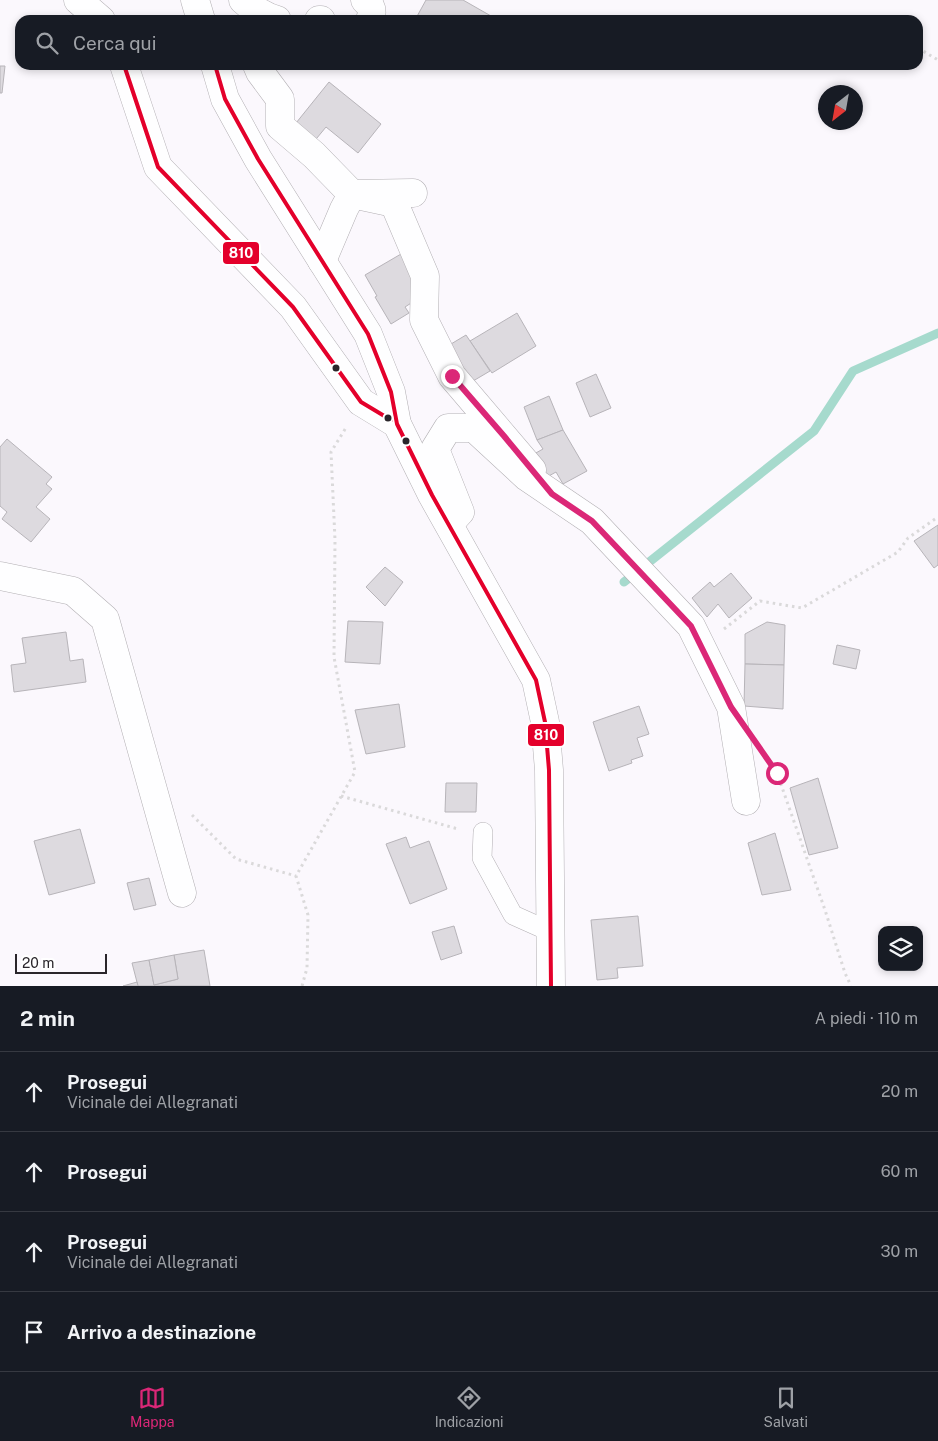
<!DOCTYPE html>
<html lang="it">
<head>
<meta charset="utf-8">
<style>
	:root { --surface:#171b24; --page:#242831; --text:#f1f3f6; --muted:#9ea1a6; --line:#363941; --accent:#db2777 }
	body { margin:0; font-family:"Public Sans",sans-serif; background:var(--page); color:var(--text) }
	.controls { position:absolute; right:15px; bottom:15px; display:grid; overflow:hidden; border-radius:10px; box-shadow:0 2px 8px #0003 }
	.controls button { width:45px; height:45px; display:grid; place-items:center; padding:0; border:0; border-bottom:1px solid var(--line); background:var(--surface); color:var(--text); font:25px sans-serif }
	.compass { position:absolute; left:818px; top:85px; width:45px; height:45px; border-radius:50%; background:var(--surface); box-shadow:0 2px 8px #0003; rotate:211deg }
	.scale { position:absolute; left:15px; bottom:12px; width:92px; box-sizing:border-box; padding-left:5px; border:2px solid #2a262b; border-top:0; font-size:14px; line-height:18px; white-space:nowrap; color:#2a262b; -webkit-text-stroke:4px #fff; paint-order:stroke }
	.stop { position:absolute; width:15px; height:15px; margin:-11px; border:4px solid #db2777; border-radius:50%; background:#fff }
	.stop.end { background:#db2777; border-color:#fff; box-shadow:0 1px 5px #0008 }
	.list { margin:0; padding:0; list-style:none }
	h2 { display:flex; justify-content:space-between; align-items:center; height:65px; margin:0; padding:0 20px; font-size:21px }
	h2 small { font-size:16px; font-weight:400; color:var(--muted) }
	.list li { display:grid; grid-template-columns:32px 1fr auto; gap:15px; align-items:center; box-sizing:border-box; height:80px; padding:0 20px; border-top:1px solid var(--line) }
	.list b { display:block; font-size:19px; white-space:nowrap }
	.list p { margin:0; font-size:16px; white-space:nowrap; color:var(--muted) }
	.list em { font-size:16px; font-style:normal; color:var(--muted) }
	.icon { flex:none; width:28px; height:28px; fill:none; stroke:currentColor; stroke-width:2; stroke-linecap:round; stroke-linejoin:round }
	.map { position:relative; flex:none; width:938px; height:986px; overflow:hidden }
	.search { position:absolute; background:var(--surface); box-shadow:0 2px 8px #0003; left:15px; right:15px; top:15px; height:55px; display:flex; align-items:center; gap:12px; box-sizing:border-box; padding:0 18px; border-radius:15px; color:var(--muted); font-size:19px }
	.sheet { height:385px; background:var(--surface) }
	nav { display:flex; justify-content:space-around; align-items:center; box-sizing:border-box; height:70px; border-top:1px solid var(--line); background:var(--surface); font-size:14px; color:var(--muted) }
	nav a { display:grid; justify-items:center; gap:2px }
	nav .on { color:var(--accent) }
	.map>svg:first-child { display:block }
</style>
</head>
<body>
<div class="map">
<svg width="938" height="986" viewBox="0 0 938 986">
	<rect width="100%" height="100%" fill="#fbf8fd"/>
	<g fill="none" stroke-linecap="round" stroke-linejoin="round">
		<polyline stroke="#a6dacd" stroke-width="9" points="624,582 814,431 853,371 938,333"/>
	</g>
	<g fill="#dddadf" stroke="#b7b4b9">
		<polygon points="426,0 463,0 491,16 489,20 415,20"/>
		<polygon points="0,66 5,66 2,93 0,93"/>
		<polygon points="329,82 381,124 358,153 326,127 312,144 292,128"/>
		<polygon points="401,254 422,296 405,307 409,313 391,324 375,297 377,296 365,275"/>
		<polygon points="517,313 536,346 492,373 470,341"/>
		<polygon points="466,335 490,371 468,384 446,347"/>
		<polygon points="596,374 611,408 590,417 576,383"/>
		<polygon points="549,396 563,430 537,440 524,407"/>
		<polygon points="563,430 587,471 563,484 556,472 547,477 534,454 543,449 537,440"/>
		<polygon points="7,439 52,477 46,484 52,489 36,507 50,519 31,542 2,519 7,512 0,506 0,447"/>
		<polygon points="938,525 938,565 934,568 914,541"/>
		<polygon points="385,567 403,582 385,606 366,587"/>
		<polygon points="731,573 752,598 729,618 718,604 707,617 692,598 710,582 714,587"/>
		<polygon points="348,621 383,622 380,664 345,662"/>
		<polygon points="767,622 785,625 784,665 745,664 745,634"/>
		<polygon points="66,632 70,661 83,659 86,682 14,692 11,665 26,663 22,638"/>
		<polygon points="837,645 860,650 856,669 833,664"/>
		<polygon points="745,664 784,665 783,709 744,706"/>
		<polygon points="399,704 405,747 366,754 355,710"/>
		<polygon points="639,706 649,734 637,738 643,756 631,760 632,763 609,771 593,722"/>
		<polygon points="818,778 838,848 809,855 790,788"/>
		<polygon points="446,783 477,783 476,812 445,812"/>
		<polygon points="80,829 95,883 49,895 34,841"/>
		<polygon points="775,833 791,890 762,895 748,843"/>
		<polygon points="406,837 410,848 429,841 447,889 410,904 386,844"/>
		<polygon points="149,878 156,905 134,910 127,883"/>
		<polygon points="638,916 643,966 617,968 618,978 597,980 591,920"/>
		<polygon points="454,926 462,953 441,960 432,932"/>
		<polygon points="204,950 210,986 138,986 132,963 149,960 154,985 178,979 174,955"/>
		<polygon points="174,955 178,979 154,985 149,960"/>
		<polygon points="137,982 138,986 123,986"/>
	</g>
	<g fill="none" stroke-linecap="round" stroke-linejoin="round">
		<defs>
			<polyline id="service" points="483,832 482,858 513,915 551,932"/>
			<polyline id="pedestrian" points="257,65 260,72 280,99 280,126 314,155 352,194 394,203 425,276 424,320 452,376 532,470"/>
			<g id="minor">
				<path d="M243,0C253,9 263,16 277,20"/>
				<path d="M365,0C372,6 373,12 370,20"/>
				<polyline points="319,20 321,20"/>
				<polyline points="322,261 344,209 352,194 413,193"/>
				<polyline points="449,524 460,512 435,449 448,428 474,428 527,477 592,521 691,626 731,707 746,801"/>
				<polyline points="0,576 73,591 105,619 182,893"/>
			</g>
			<g id="tertiary">
				<polyline points="78,0 101,20"/>
				<polyline points="195,0 201,20"/>
				<polyline points="124,65 158,167 293,307 361,402 397,424"/>
				<polyline points="215,65 225,99 258,159 368,334 391,392 397,424 432,495 536,680 545,722 549,770 551,986"/>
			</g>
		</defs>
		<use href="#service" stroke="#b2afb3" stroke-width="20"/>
		<use href="#pedestrian" stroke="#b2afb3" stroke-width="29"/>
		<use href="#minor" stroke="#b2afb3" stroke-width="29"/>
		<use href="#tertiary" stroke="#b2afb3" stroke-width="29"/>
		<g stroke="#dad9da" stroke-width="3" stroke-dasharray="2.5 4" stroke-linecap="butt">
			<polyline points="918,48 938,60"/>
			<polyline points="724,629 760,601 802,608 898,552 908,538 938,517"/>
			<polyline points="772,766 777,773 825,910 845,973 851,986"/>
			<polyline points="341,796 458,829"/>
			<polyline points="192,815 236,859 296,876"/>
			<polyline points="302,986 307,968 308,915 296,876 355,772 334,657 335,540 331,452 347,426"/>
		</g>
		<use href="#service" stroke="#fefeff" stroke-width="19"/>
		<use href="#pedestrian" stroke="#fefeff" stroke-width="28"/>
		<use href="#minor" stroke="#fefeff" stroke-width="28"/>
		<use href="#tertiary" stroke="#fefeff" stroke-width="28"/>
		<defs>
			<g id="bus-1">
				<polyline points="124,65 158,167 293,307 361,402 391,420"/>
				<polyline points="215,65 225,99 258,159 368,334 391,392 397,424 432,495 536,680 545,722 549,770 551,986"/>
			</g>
		</defs>
		<use href="#bus-1" stroke="#fff" stroke-width="8"/>
		<use href="#bus-1" stroke="#e4002b" stroke-width="4"/>
	</g>
	<g fill="none" stroke-linecap="round" stroke-linejoin="round">
		<polyline stroke="#db2777" stroke-width="6" points="452,376 504,436 552,494 592,521 691,626 731,707 777,773"/>
	</g>
	<g fill="#2a262b" stroke="#fff" stroke-width="2">
		<circle cx="336" cy="368" r="4.5"/>
		<circle cx="388" cy="418" r="4.5"/>
		<circle cx="406" cy="441" r="4.5"/>
	</g>
	<g stroke="#fff" stroke-width="2">
		<rect x="222" y="241" width="38" height="24" rx="5" fill="#e4002b"/>
		<rect x="527" y="723" width="38" height="24" rx="5" fill="#e4002b"/>
	</g>
	<g font-size="14" text-anchor="middle" font-weight="bold" fill="#fff">
		<text x="241" y="258">810</text>
		<text x="546" y="740">810</text>
	</g>
</svg>
<div class="controls">
<button><svg class="icon" aria-label="layers" viewBox="0 0 24 24"><path d="M12 4l9 5-9 5-9-5zM3 14l9 5 9-5"/></svg></button>
</div>
<svg class="compass" viewBox="-18 -18 36 36"><path d="M0-13l5 13h-10z" fill="#e53935"/><path d="M0 13l5-13h-10z" fill="#9ea1a6"/></svg>
<div class="scale">20 m</div>
<div class="stop" style="left:777px;top:773px"></div>
<div class="stop end" style="left:452px;top:376px"></div>
<div class="search"><svg class="icon" aria-label="search" viewBox="0 0 24 24"><circle cx="10" cy="10" r="6"/><path d="M15 15l6 6"/></svg>Cerca qui</div>
</div>
<section class="sheet">
<h2>2 min<small>A piedi · 110 m</small></h2>
<ul class="list">
<li><svg class="icon" aria-label="ahead" viewBox="0 0 24 24"><path d="M12 20V5M6 11l6-6 6 6"/></svg><div><b>Prosegui</b><p>Vicinale dei Allegranati</p></div><em>20 m</em></li>
<li><svg class="icon" aria-label="ahead" viewBox="0 0 24 24"><path d="M12 20V5M6 11l6-6 6 6"/></svg><div><b>Prosegui</b></div><em>60 m</em></li>
<li><svg class="icon" aria-label="ahead" viewBox="0 0 24 24"><path d="M12 20V5M6 11l6-6 6 6"/></svg><div><b>Prosegui</b><p>Vicinale dei Allegranati</p></div><em>30 m</em></li>
<li><svg class="icon" aria-label="arrive" viewBox="0 0 24 24"><path d="M6 21V4h12l-3 4 3 4H6"/></svg><div><b>Arrivo a destinazione</b></div></li>
</ul>
</section>
<nav>
<a class="on"><svg class="icon" aria-label="map" viewBox="0 0 24 24"><path d="M3 6l6-2 6 2 6-2v14l-6 2-6-2-6 2zM9 4v14M15 6v14"/></svg>Mappa</a>
<a><svg class="icon" aria-label="directions" viewBox="0 0 24 24"><path d="M12 3l9 9-9 9-9-9zM9 14v-3h6M13 9l2 2-2 2"/></svg>Indicazioni</a>
<a><svg class="icon" aria-label="saved" viewBox="0 0 24 24"><path d="M7 4h10v16l-5-4-5 4z"/></svg>Salvati</a>
</nav>
</body>
</html>
